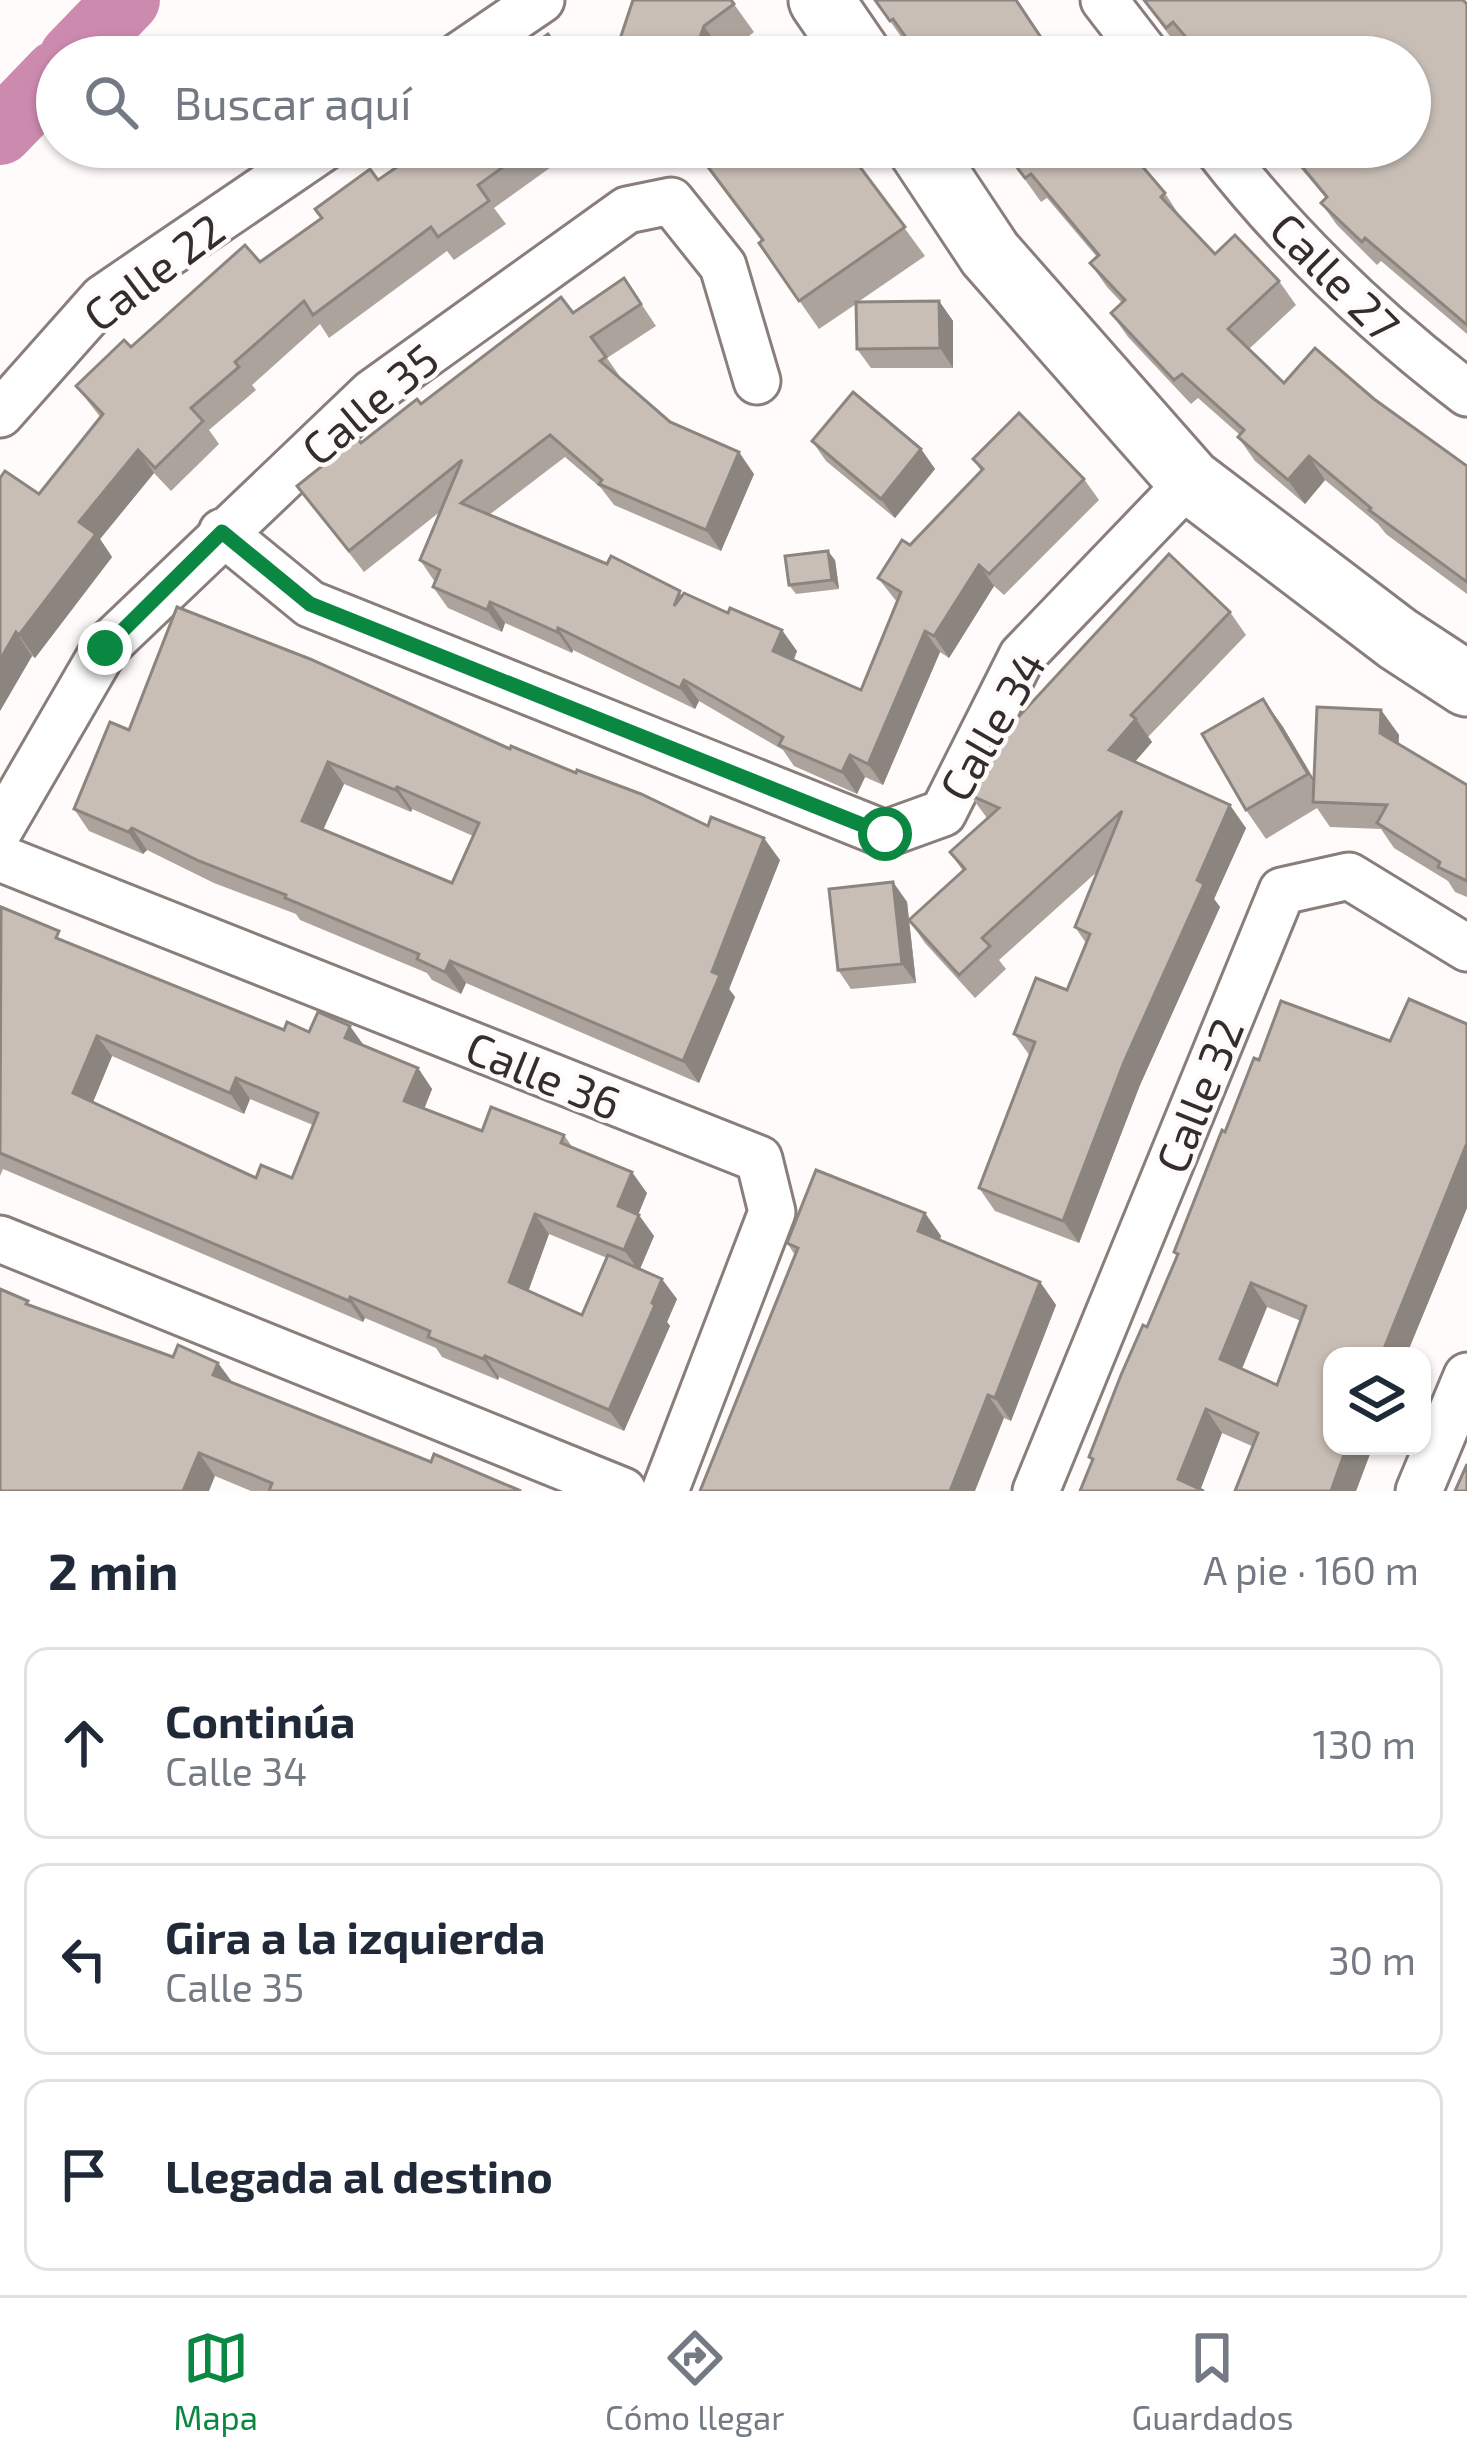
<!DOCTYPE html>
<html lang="es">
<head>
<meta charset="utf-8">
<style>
	:root { --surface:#fff; --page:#f2f2f3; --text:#1f2937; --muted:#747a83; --line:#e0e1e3; --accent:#0a8741 }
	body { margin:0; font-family:"Exo 2",sans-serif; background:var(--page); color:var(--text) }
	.controls { position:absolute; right:36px; bottom:36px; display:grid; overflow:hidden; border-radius:24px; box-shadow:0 3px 9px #0004 }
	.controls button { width:108px; height:108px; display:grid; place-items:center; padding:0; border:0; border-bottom:3px solid var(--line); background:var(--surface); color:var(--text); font:60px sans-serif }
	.stop { position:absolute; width:36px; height:36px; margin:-27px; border:9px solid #0a8741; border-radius:50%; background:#fff }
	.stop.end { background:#0a8741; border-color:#fff; box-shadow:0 3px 12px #0008 }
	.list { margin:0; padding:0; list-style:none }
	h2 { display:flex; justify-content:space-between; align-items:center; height:156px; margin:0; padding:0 48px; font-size:51px }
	h2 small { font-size:39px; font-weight:400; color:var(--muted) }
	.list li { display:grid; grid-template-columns:78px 1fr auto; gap:36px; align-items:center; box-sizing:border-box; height:192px; margin:0 24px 24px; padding:0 24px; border:3px solid var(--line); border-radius:24px }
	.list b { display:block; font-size:45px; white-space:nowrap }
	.list p { margin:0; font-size:39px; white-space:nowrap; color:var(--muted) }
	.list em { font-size:39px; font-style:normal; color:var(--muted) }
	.icon { flex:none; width:66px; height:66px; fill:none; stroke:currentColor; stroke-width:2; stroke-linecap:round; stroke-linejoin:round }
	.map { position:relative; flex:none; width:1467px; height:1491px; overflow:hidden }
	.search { position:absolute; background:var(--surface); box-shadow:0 3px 9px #0004; left:36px; right:36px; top:36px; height:132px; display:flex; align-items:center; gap:30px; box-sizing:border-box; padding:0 42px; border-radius:66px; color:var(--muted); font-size:45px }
	.sheet { height:804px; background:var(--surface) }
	nav { display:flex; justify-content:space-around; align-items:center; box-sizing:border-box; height:168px; border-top:3px solid var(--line); background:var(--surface); font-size:33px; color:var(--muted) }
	nav a { display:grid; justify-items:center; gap:6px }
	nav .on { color:var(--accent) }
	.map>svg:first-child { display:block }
</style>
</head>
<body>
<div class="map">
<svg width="1467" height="1491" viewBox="0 0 1467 1491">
	<rect width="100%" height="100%" fill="#fefbfa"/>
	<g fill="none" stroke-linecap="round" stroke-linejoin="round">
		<g stroke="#cd8aaf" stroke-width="66">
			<polyline points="72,57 127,0"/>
			<polyline points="0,132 57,73"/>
		</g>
		<defs>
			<g id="street">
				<polyline points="1104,0 1148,57"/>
				<polyline points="457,57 541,0"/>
				<path d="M1216,147C1289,241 1373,321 1467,393"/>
				<polyline points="0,414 103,298 325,147"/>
				<polyline points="222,532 310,604 885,834 943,813 1022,656 1190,481"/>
				<polyline points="0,829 105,648 372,393 627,210 671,201 723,266 757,381"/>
				<polyline points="0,858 759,1159 772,1212 665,1491"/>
				<polyline points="0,1239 623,1491"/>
				<polyline points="1036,1491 1282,891 1349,876 1467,948"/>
				<polyline points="1419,1491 1467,1376"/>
			</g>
			<g id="secondary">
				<polyline points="821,0 860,57"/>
				<polyline points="919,147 990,254 1190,481 1398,639 1467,684"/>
			</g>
		</defs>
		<use href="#street" stroke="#8a7e7b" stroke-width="51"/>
		<use href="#secondary" stroke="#8a7e7b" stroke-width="69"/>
		<use href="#street" stroke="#fff" stroke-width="45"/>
		<use href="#secondary" stroke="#fff" stroke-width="63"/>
	</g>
	<g fill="#aca39d" fill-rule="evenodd">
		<polygon points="731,0 754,32 723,57 614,57"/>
		<polygon points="875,0 1017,0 907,45"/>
		<polygon points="1143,0 1463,0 1467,4 1467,334 1381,261 1377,265 1337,225 1321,203 1326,198 1287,152 1284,155 1277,147 1410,147 1410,57 1199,57 1189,45 1181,51"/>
		<polygon points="426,147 579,147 494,208 506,224 454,260 447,251 329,338 320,324 252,385 256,390 209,430 219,444 171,491 154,473 100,539 112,557 35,658 32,656 0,711 0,478 39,494 101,418 76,386"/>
		<polygon points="643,147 845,147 925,256 858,302 939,301 953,321 953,368 871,368 857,349 856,304 819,329 759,243 762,241 692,148 687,162"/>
		<polygon points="1012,149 1125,156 1165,193 1181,218 1215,254 1279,281 1296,305 1249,349 1284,383 1374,399 1467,466 1467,594 1386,534 1378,524 1325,480 1305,504 1255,461 1238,437 1240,435 1198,398 1191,404 1128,337 1111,313 1122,303 1107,287 1090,263 1097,257 1047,198 1041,202 1006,153"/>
		<polygon points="624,278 656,326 607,358 621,378 670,422 754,474 721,551 614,505 601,488 565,457 489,515 682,595 797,651 794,660 861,690 897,602 878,578 981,471 973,459 1084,479 1099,500 1004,595 994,586 949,658 940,652 883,785 865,777 857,794 794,766 783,750 699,701 695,709 573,650 572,653 505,623 502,632 448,608 433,587 435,582 420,560 441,511 364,572 297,486 421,404 573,313"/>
		<polygon points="812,441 921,449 935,469 895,518 826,461"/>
		<polygon points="835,560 839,589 796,594 789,585"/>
		<polygon points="1230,612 1246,635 1148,737 1152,742 1135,762 1246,828 1214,899 1220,907 1140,1085 1079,1243 995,1211 979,1188 1030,1056 1014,1034 1067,990 1086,943 1075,927 1099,870 999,960 1006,969 975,998 925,943 909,920 963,871 950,852 987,818 970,795 999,738"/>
		<polygon points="1263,699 1283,727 1314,779 1381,710 1399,735 1398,744 1467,785 1467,897 1455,892 1448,881 1394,848 1381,829 1330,827 1317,808 1266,839 1246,810"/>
		<path d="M129,730L510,749L780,860L729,989L735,997L699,1083L466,983L461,994L432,980L427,973L300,920L296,914L214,883L147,850L143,854L89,831L74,809ZM344,784L411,812L412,809L473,836L452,883L323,830Z"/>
		<polygon points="893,882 907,902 916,983 851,989 838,970"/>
		<path d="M0,909L68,943L284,1030L309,1032L365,1047L418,1068L432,1089L424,1109L482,1131L564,1135L573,1148L647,1193L638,1215L654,1236L640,1269L677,1299L667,1322L670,1326L624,1431L499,1377L498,1380L442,1357L436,1348L365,1318L363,1322L3,1169L0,1176ZM112,1056L244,1114L250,1099L313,1125L292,1178H256L93,1102ZM549,1234L607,1258L582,1315L528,1291Z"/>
		<path d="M1467,1024V1208L1406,1356H1332V1446H1373L1356,1491L1222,1433L1200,1489L1092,1461L1089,1457L1177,1257L1174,1252L1225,1132L1259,1060L1390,1041ZM1267,1307L1301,1321L1277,1385L1242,1369Z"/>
		<polygon points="925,1213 941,1236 940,1240 1040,1282 1056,1305 1011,1421 1004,1418 795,1255 787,1243"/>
		<polygon points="32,1306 173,1357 218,1363 232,1382 431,1462 521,1491 251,1491 215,1476"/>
	</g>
	<g fill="#8c857f">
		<polygon points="704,26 724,55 723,57 693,57"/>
		<polygon points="677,147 692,148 687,162"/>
		<polygon points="939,301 953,321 953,368 940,348"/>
		<polygon points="921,449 935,469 895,518 881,499"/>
		<polygon points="138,450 154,473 100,539 112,557 35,658 19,635 79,522"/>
		<polygon points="739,452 754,474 721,551 706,530"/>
		<polygon points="1309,456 1325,480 1305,504 1288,480"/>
		<polygon points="828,551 835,560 839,589 832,580"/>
		<polygon points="979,565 994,586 949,658 934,636"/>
		<polygon points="490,602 505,623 502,632 487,610"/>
		<polygon points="558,628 573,650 572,653 557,632"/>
		<polygon points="782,630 797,651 788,672 773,651"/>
		<polygon points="925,631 940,652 883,785 868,764"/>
		<polygon points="16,632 32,656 0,711 0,660"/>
		<polygon points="684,680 699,701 695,709 680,688"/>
		<polygon points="1263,699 1283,727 1327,802 1308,774"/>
		<polygon points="1381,710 1399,735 1398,758 1380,733"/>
		<polygon points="1136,719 1152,742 1125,773 1109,750"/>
		<polygon points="850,755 865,777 857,794 842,772"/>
		<polygon points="328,762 344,784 317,843 302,821"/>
		<polygon points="397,787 412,809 411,812 395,790"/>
		<polygon points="1230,805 1246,828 1214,899 1220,907 1140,1085 1079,1243 1063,1221 1197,880"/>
		<polygon points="132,828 147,850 143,854 128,832"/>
		<polygon points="764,838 780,860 729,989 735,997 699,1083 683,1061 712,972"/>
		<polygon points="893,882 907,902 916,983 902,964"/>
		<polygon points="450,961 466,983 461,994 445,972"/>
		<polygon points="350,1026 365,1047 345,1038"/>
		<polygon points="97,1036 112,1056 88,1114 73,1093"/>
		<polygon points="418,1068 432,1089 419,1122 404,1101"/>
		<polygon points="236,1078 250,1099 244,1114 230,1093"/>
		<polygon points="1467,1143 1467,1208 1406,1356 1381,1356"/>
		<polygon points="632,1172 647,1193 633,1227 618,1206"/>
		<polygon points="925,1213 941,1236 934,1254 918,1231"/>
		<polygon points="535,1214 549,1234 524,1303 509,1282"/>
		<polygon points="639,1215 654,1236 639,1271 624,1250"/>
		<polygon points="662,1279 677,1299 667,1322 670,1326 624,1431 609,1410"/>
		<polygon points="1040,1282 1056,1305 1011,1421 995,1398"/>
		<polygon points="1251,1283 1267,1307 1236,1383 1220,1359"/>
		<polygon points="350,1297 365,1318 363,1322 349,1301"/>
		<polygon points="485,1356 499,1377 498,1380 483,1359"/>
		<polygon points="218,1363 235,1386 213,1375"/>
		<polygon points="988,1395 1004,1418 975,1491 950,1491"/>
		<polygon points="1206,1409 1222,1433 1200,1491 1178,1479"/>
		<polygon points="1347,1446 1373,1446 1356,1491 1331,1491"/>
		<polygon points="199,1453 215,1476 209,1491 183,1491"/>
	</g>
	<g fill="#c8beb6" stroke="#8c857f" stroke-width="3" fill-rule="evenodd">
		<polygon points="633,0 731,0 734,4 704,26 693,57 614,57"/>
		<polygon points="875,0 1016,0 1054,57 920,57 893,19 890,21"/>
		<polygon points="1144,0 1463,0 1467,4 1467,325 1365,238 1362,242 1321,203 1327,197 1286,147 1410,147 1410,57 1203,57 1173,22 1166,28"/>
		<polygon points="548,34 564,57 514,57"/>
		<polygon points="426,147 531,147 478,185 489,201 438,237 431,227 313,315 304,301 235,362 239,367 191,408 203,421 155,468 138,450 79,522 96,534 19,635 16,632 0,660 0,478 5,471 39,494 103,414 76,386 124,340 131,347 245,245 260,262 322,218 315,209 370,169 378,180"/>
		<polygon points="693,147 845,147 905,227 799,301 759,243 763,240"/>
		<polygon points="1010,147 1118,147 1125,156 1130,152 1165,193 1161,197 1215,254 1235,235 1279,281 1228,329 1284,383 1315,348 1374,399 1467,466 1467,582 1369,510 1371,508 1309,456 1288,480 1238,437 1244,430 1182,374 1174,380 1111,313 1125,300 1090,263 1099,255 1031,174 1025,178 1006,153 1012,149"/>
		<polygon points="624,278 641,304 591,337 606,357 600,361 670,422 739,452 706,530 599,484 602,480 550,435 461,503 607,564 611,556 680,591 674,606 684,593 728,613 730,608 782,630 773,651 861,690 901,592 878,578 902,540 910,545 983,469 973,459 1019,413 1084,479 989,574 979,565 934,636 925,631 868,764 850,755 842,772 779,745 783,737 684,680 680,688 558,628 557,632 490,602 487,610 433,587 440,570 420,560 462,460 349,551 297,486 357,438 361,443 417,399 421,404 561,297 573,313"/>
		<polygon points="939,301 940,348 857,349 856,302"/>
		<polygon points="853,392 921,449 881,499 812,441"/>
		<polygon points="828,551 832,580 789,585 785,556"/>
		<polygon points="1169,554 1230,612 1131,715 1136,719 1109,750 1230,805 1197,880 1204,884 1124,1062 1063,1221 979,1188 1035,1042 1014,1034 1036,978 1067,990 1090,934 1075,927 1122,811 982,938 990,946 959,975 909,920 965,869 950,852 999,808 970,795 995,736 999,738"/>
		<path d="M177,607L310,659L510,749L511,746L576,773L577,770L641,794L708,826L711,817L764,838L712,972L720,975L683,1061L450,961L445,972L417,959L419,954L285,898L286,895L199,861L132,828L128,832L74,809L110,722L129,730ZM328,762L395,790L397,787L479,823L452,883L302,821Z"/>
		<polygon points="1263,699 1308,774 1246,810 1202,734"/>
		<polygon points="1317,707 1381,710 1380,733 1467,785 1467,881 1438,867 1440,862 1377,823 1387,805 1313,802"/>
		<polygon points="893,882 902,964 838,970 829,889"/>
		<path d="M1,907L59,931L56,938L284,1030L287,1022L309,1032L318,1012L350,1026L345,1038L418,1068L404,1101L482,1131L491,1107L564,1135L561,1143L632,1172L618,1206L639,1215L624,1250L535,1214L509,1282L582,1315L608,1255L662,1279L652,1303L655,1305L609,1410L485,1356L483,1359L428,1337L430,1331L350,1297L349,1301L0,1153ZM97,1036L230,1093L236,1078L318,1113L292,1178L261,1165L256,1178L73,1093Z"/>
		<path d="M1409,999L1467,1024V1143L1381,1356H1332V1446H1347L1331,1491H1235L1258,1433L1206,1409L1178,1479L1204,1491H1080L1093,1459L1089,1457L1121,1375L1143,1325L1147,1327L1178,1254L1174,1252L1222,1130L1225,1132L1254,1058L1259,1060L1281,1001L1390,1041ZM1251,1283L1306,1306L1277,1385L1220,1359Z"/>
		<polygon points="816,1170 925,1213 918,1231 1040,1282 995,1398 988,1395 950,1491 700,1491 798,1248 787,1243"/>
		<polygon points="0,1289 28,1301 26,1304 173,1357 178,1345 218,1363 213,1375 431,1462 434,1454 521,1491 269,1491 272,1483 199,1453 183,1491 0,1491"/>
		<polygon points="1467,1464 1467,1491 1455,1491"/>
	</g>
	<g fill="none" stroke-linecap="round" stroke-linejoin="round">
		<polyline stroke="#0a8741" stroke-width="15" points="105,648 222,532 310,604 885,834"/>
	</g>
	<g text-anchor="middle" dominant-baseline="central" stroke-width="9" stroke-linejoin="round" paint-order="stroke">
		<g font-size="45" fill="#332e2d" stroke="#fefbfa">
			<text transform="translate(153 271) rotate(-37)">Calle 22</text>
			<text transform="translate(1336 276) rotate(45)">Calle 27</text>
			<text transform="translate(369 403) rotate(-40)">Calle 35</text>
			<text transform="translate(991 725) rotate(-60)">Calle 34</text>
			<text transform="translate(544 1074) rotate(22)">Calle 36</text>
			<text transform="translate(1198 1095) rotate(-68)">Calle 32</text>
		</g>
	</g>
</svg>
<div class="controls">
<button><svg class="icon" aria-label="layers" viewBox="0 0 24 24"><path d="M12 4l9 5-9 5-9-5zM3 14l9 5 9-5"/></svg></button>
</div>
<div class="stop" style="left:885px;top:834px"></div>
<div class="stop end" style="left:105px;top:648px"></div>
<div class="search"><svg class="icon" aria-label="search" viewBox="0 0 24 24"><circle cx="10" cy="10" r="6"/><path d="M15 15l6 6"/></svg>Buscar aquí</div>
</div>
<section class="sheet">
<h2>2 min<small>A pie · 160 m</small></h2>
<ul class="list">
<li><svg class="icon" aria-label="ahead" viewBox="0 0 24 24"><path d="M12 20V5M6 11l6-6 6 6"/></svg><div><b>Continúa</b><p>Calle 34</p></div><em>130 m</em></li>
<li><svg class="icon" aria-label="left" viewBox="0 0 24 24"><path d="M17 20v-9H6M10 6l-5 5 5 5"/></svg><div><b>Gira a la izquierda</b><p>Calle 35</p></div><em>30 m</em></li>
<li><svg class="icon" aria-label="arrive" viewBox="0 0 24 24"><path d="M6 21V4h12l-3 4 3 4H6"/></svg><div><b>Llegada al destino</b></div></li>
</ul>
</section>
<nav>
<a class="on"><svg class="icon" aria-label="map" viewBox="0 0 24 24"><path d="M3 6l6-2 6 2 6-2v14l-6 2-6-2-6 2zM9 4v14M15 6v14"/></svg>Mapa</a>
<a><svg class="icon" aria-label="directions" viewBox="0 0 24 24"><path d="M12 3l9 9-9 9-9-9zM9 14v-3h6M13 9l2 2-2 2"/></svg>Cómo llegar</a>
<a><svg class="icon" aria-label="saved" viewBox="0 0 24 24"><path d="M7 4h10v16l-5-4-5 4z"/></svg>Guardados</a>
</nav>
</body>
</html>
